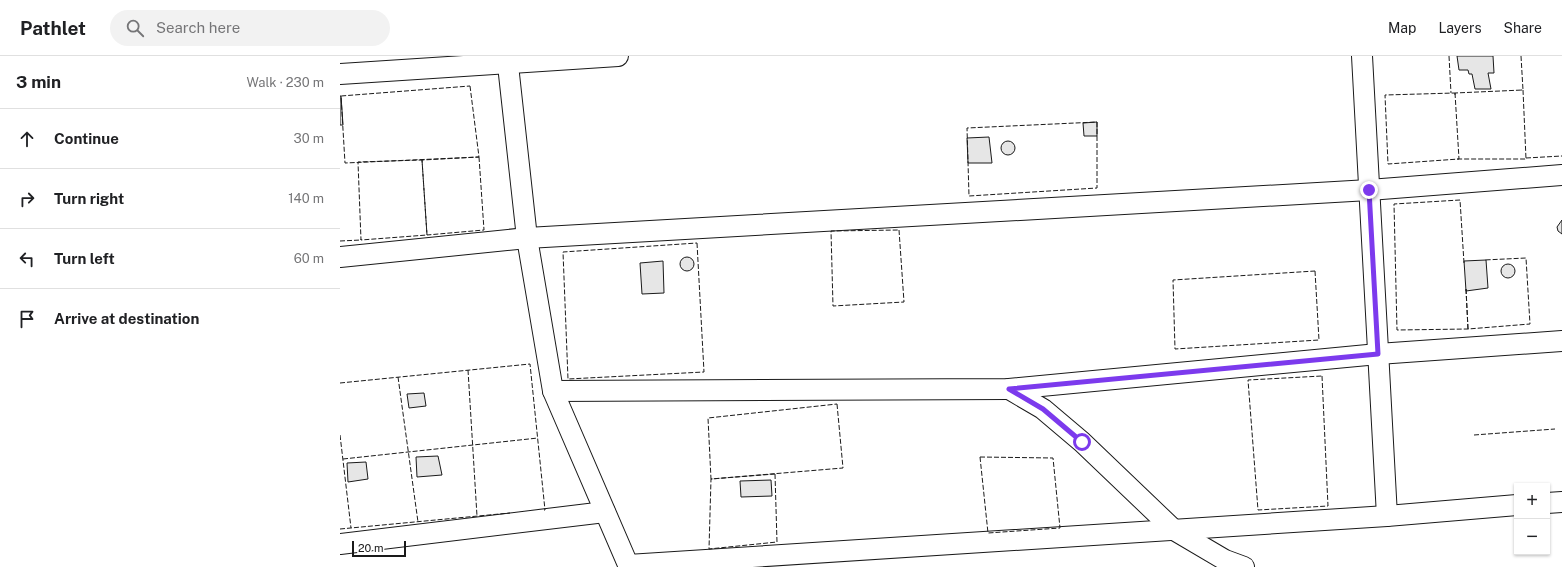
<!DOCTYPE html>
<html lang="en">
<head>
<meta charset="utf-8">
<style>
	:root { --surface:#fff; --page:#f2f2f2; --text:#202124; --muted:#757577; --line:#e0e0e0 }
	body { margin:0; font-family:"Public Sans",sans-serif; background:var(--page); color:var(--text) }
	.controls { position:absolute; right:12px; bottom:12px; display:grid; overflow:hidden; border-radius:0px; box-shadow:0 1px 3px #0004 }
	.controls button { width:36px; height:36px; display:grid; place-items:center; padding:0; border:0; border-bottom:1px solid var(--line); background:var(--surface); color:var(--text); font:20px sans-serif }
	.scale { position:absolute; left:12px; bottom:10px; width:54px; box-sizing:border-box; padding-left:4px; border:2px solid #1a1a1a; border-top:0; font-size:11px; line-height:14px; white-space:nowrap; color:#1a1a1a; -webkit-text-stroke:3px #fff; paint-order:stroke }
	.stop { position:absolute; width:12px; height:12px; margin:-9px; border:3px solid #7c3aed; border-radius:50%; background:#fff }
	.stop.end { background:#7c3aed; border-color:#fff; box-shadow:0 1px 4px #0008 }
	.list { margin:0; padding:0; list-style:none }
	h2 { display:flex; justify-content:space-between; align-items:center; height:52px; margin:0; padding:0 16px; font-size:17px }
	h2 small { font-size:13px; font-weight:400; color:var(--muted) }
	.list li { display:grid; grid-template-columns:26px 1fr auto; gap:12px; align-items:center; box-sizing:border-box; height:60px; padding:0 16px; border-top:1px solid var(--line) }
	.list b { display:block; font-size:15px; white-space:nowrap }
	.list em { font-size:13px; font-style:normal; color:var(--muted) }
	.icon { flex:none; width:22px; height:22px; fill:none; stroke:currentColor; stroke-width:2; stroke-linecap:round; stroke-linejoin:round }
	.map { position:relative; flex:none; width:1222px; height:511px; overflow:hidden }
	header { display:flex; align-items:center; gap:24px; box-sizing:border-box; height:56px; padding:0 20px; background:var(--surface); border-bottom:1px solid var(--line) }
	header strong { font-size:19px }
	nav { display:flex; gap:22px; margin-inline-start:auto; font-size:14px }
	.search { width:280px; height:36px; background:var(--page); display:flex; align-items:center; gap:10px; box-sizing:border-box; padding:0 14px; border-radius:22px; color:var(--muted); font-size:15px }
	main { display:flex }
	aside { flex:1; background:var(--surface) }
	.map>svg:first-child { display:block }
</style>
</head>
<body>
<header>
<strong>Pathlet</strong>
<div class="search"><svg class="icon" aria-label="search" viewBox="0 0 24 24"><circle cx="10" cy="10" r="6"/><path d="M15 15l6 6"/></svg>Search here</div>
<nav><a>Map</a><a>Layers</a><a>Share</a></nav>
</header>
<main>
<aside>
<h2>3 min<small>Walk · 230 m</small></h2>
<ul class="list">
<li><svg class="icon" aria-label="ahead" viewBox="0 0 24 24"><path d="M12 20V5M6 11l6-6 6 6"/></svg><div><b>Continue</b></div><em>30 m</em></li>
<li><svg class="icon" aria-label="right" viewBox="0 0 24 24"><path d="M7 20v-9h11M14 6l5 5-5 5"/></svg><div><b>Turn right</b></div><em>140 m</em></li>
<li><svg class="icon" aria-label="left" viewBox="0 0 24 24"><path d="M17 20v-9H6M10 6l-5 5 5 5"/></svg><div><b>Turn left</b></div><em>60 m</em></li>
<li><svg class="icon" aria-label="arrive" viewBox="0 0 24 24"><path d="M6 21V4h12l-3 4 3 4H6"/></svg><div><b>Arrive at destination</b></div></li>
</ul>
</aside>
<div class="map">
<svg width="1222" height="511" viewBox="0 0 1222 511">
	<rect width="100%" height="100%" fill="#fff"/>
	<g fill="#e6e6e6" stroke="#1a1a1a">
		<polygon points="1117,0 1153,0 1154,17 1148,17 1151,33 1135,33 1132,18 1129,18 1128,14 1119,14"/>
		<polygon points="0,40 1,40 3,69 0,69"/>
		<polygon points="757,66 757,80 744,80 743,67"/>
		<polygon points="649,81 652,107 628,107 627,82"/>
		<circle cx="668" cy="92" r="7"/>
		<polygon points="1222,164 1222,178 1218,175 1217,171"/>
		<circle cx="347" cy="208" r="7"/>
		<polygon points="1146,204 1148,232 1126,235 1124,205"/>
		<polygon points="323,205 324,237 302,238 300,207"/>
		<circle cx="1168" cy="215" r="7"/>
		<polygon points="84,337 86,350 69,352 67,338"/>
		<polygon points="98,400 102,419 77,421 76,401"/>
		<polygon points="26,406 28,423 8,426 7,407"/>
		<polygon points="431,424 432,440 401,441 400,425"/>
	</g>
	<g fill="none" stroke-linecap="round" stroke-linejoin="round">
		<defs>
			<g id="minor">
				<polyline points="167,0 187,182 213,335 289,511"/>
				<polyline points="1022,0 1047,460"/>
				<polyline points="0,18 278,0"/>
				<polyline points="0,201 187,182 1029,134 1222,119"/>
				<polyline points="669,333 703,353 742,386 834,474 885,504 904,511"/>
				<polyline points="213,335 669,333 1038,298 1222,285"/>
				<polyline points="1207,447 1222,446"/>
				<polyline points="0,488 265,456"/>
				<polyline points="288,509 1047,460 1177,449"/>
			</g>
		</defs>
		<use href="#minor" stroke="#1a1a1a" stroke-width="22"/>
		<use href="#minor" stroke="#fff" stroke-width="20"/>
		<g stroke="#1a1a1a" stroke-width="1" stroke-dasharray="5 2" stroke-linecap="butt">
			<polyline points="1109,0 1111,37"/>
			<polyline points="1181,0 1183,34 1181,34"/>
			<polygon points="130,30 139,101 5,107 1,40"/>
			<polygon points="1115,37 1119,103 1048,108 1045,39"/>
			<polyline points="1115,39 1115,37 1183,34 1186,103 1117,103"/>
			<polygon points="757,66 757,132 629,140 627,72"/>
			<polygon points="139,101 144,174 87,179 82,104"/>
			<polyline points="1186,102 1222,100"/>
			<polygon points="82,104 87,179 21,184 18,106"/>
			<polygon points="559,174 564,246 493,250 491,175"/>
			<polyline points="0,185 21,184 21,183"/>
			<polygon points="357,187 364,316 228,323 223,196"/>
			<polyline points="1124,207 1120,144 1054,148 1057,274 1128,273 1190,268 1186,202 1144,204"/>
			<polygon points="975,215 979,284 835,293 833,224"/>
			<polyline points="1126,233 1128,273"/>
			<polyline points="1126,233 1128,273"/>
			<polyline points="128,314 137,460"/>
			<polygon points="982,320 988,450 918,454 908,324"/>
			<polyline points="58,321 78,466"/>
			<polyline points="0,327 190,308 205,454 204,454"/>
			<polygon points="497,348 503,412 371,423 368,362"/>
			<polyline points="0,379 11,472"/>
			<polyline points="1134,379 1215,373"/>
			<polygon points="640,401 713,402 720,472 648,477"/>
			<polyline points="3,403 198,382"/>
			<polygon points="435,418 437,486 369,493 371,423"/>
			<polyline points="0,473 170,457"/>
		</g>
	</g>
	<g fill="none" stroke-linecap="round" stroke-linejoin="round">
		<polyline stroke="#7c3aed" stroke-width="5" points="742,386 703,353 669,333 1038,298 1029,134"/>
	</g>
</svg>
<div class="controls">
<button>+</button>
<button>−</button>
</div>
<div class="scale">20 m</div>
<div class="stop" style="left:742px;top:386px"></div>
<div class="stop end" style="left:1029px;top:134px"></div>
</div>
</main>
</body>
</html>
